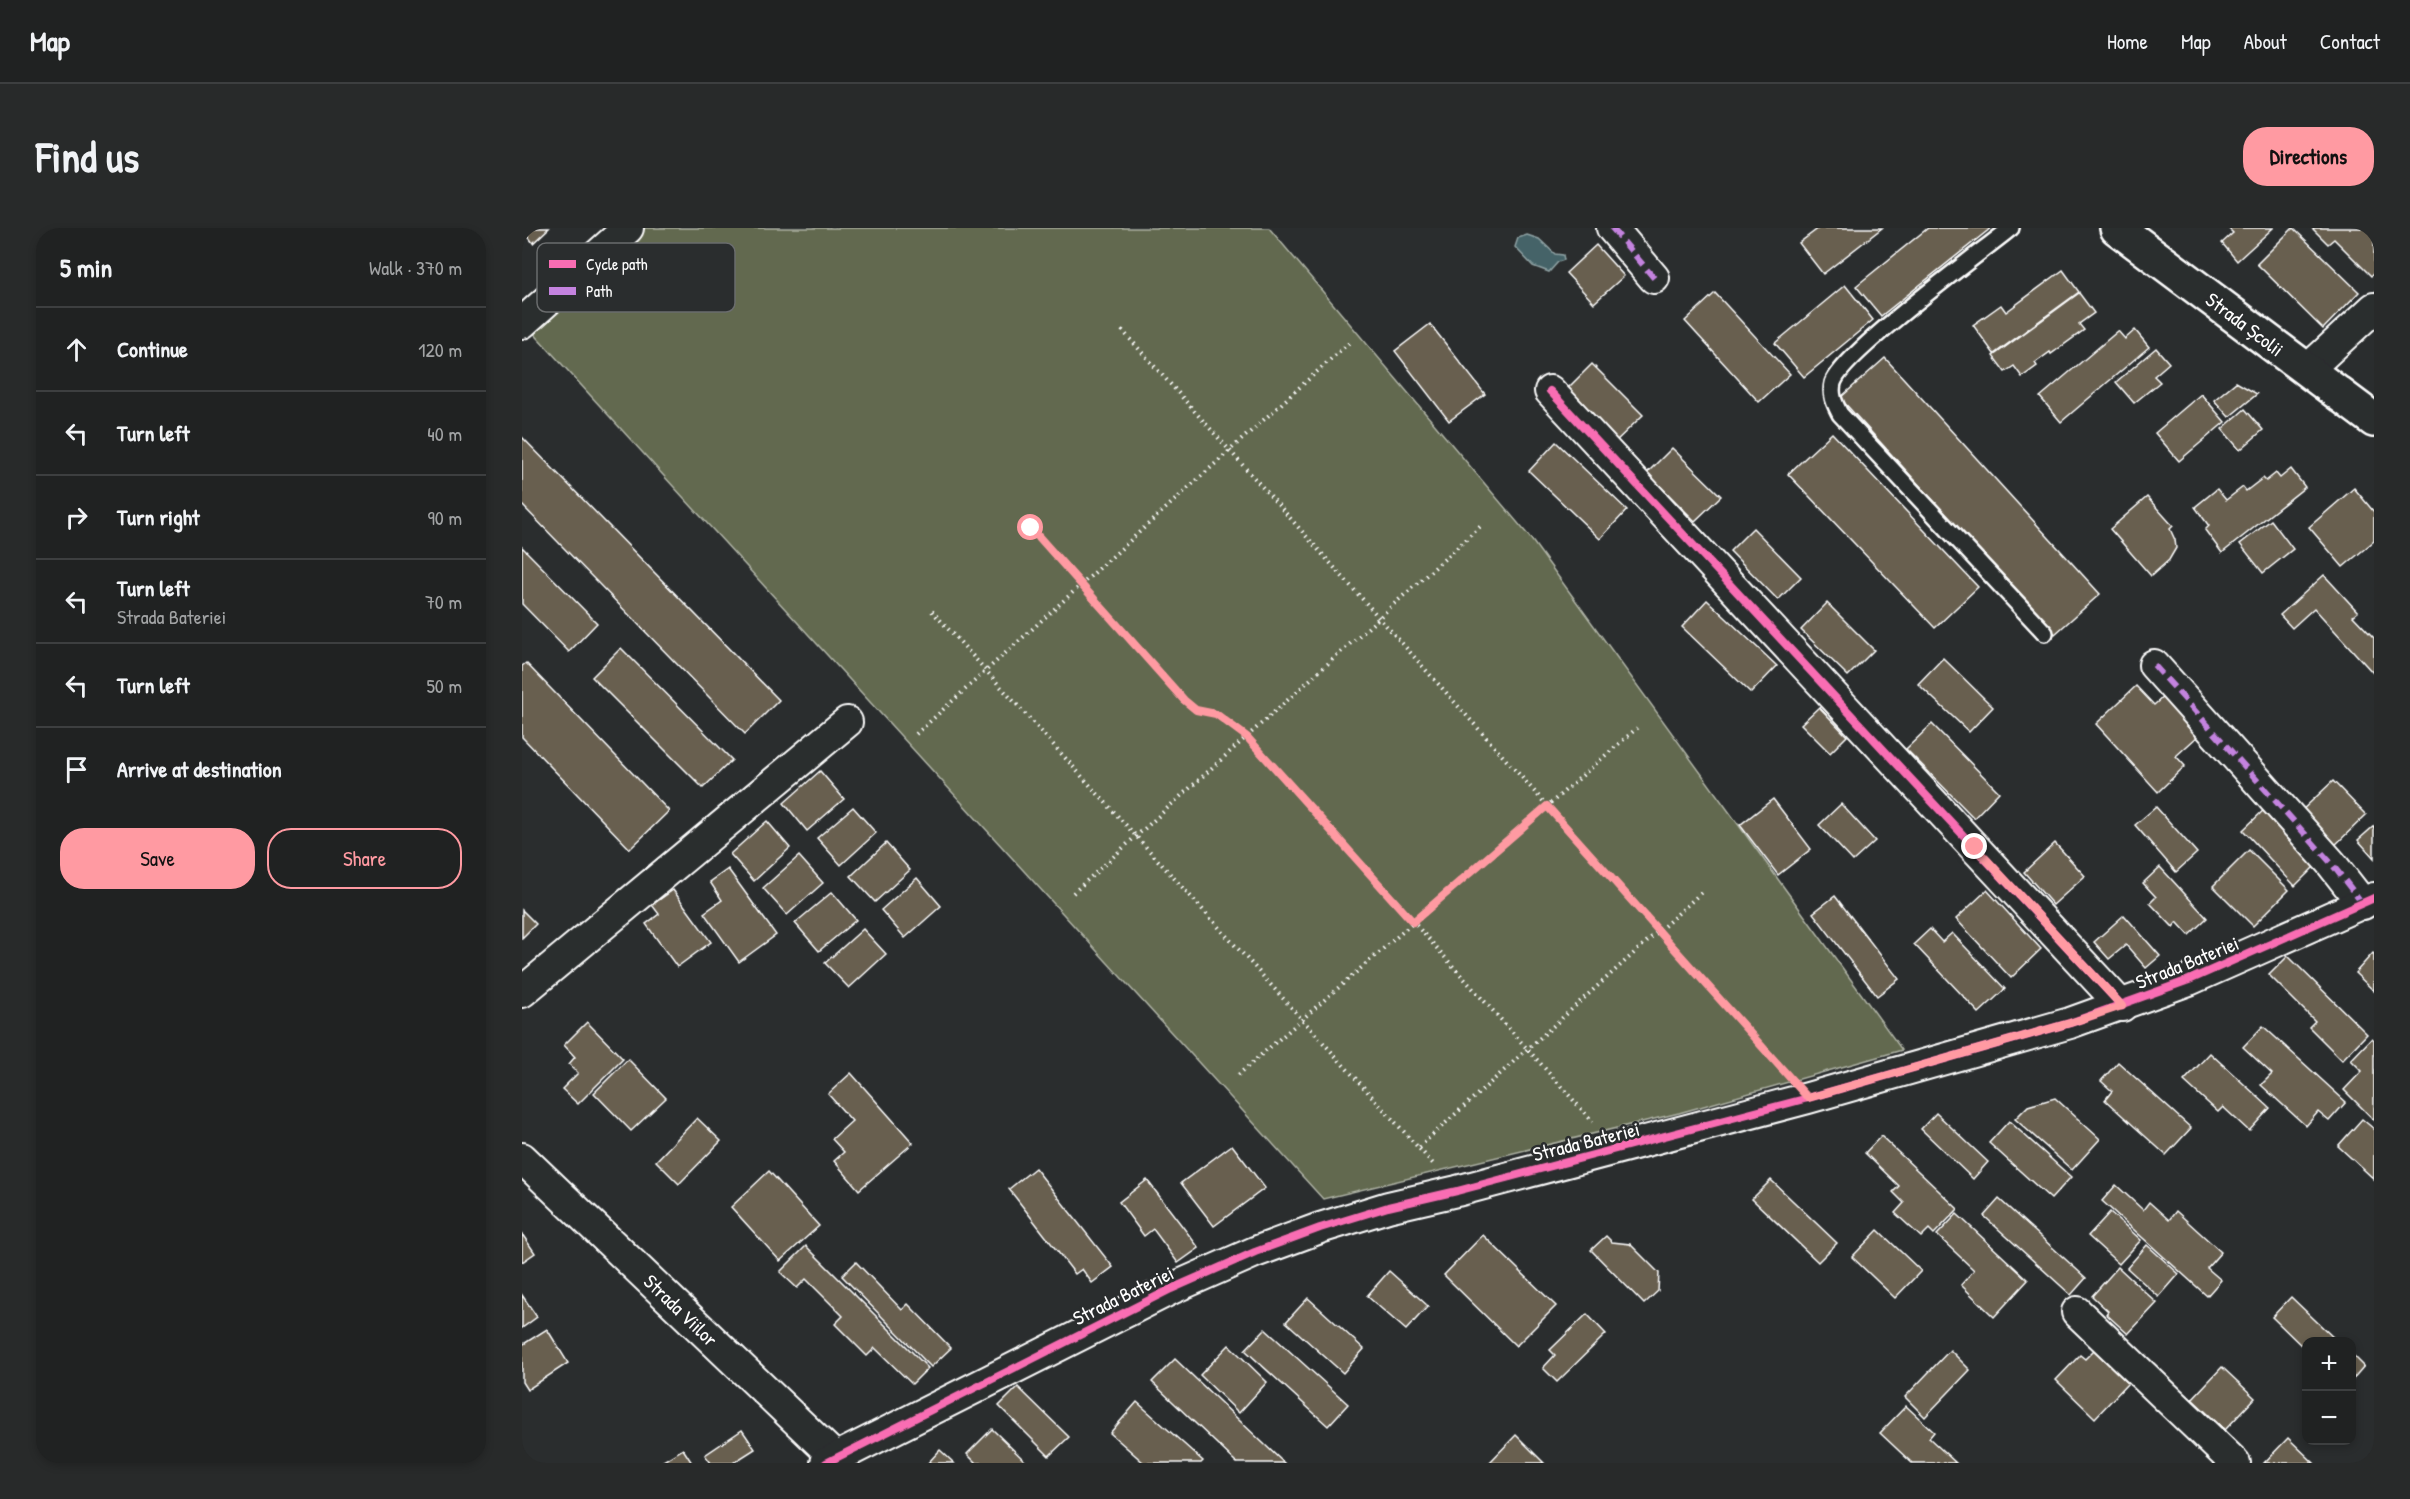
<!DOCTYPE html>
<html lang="en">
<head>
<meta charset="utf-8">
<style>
	:root { --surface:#202222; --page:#282a2a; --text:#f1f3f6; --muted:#a2a4a5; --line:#3d3f40; --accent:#ff9aa2 }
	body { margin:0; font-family:"Patrick Hand",sans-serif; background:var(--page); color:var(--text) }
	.controls { position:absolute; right:18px; bottom:18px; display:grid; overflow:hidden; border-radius:12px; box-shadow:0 3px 9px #0003 }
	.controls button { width:54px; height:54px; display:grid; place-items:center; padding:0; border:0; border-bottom:2px solid var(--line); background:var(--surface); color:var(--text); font:30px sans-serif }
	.stop { position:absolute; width:18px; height:18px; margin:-14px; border:4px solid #ff9aa2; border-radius:50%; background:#fff }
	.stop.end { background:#ff9aa2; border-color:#fff; box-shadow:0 2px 6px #0008 }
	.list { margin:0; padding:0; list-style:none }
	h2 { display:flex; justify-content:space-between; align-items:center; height:78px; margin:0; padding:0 24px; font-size:26px }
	h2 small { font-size:20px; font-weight:400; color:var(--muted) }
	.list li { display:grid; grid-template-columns:39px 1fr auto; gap:18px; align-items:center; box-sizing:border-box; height:84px; padding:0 24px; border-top:2px solid var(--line) }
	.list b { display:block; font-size:22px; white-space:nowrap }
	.list p { margin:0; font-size:20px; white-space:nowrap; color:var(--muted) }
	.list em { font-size:20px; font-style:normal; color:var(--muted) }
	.actions { display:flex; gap:12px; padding:18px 24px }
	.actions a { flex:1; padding:14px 0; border:2px solid var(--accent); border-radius:24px; text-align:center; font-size:21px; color:var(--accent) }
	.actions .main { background:var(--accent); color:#111 }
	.icon { flex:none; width:33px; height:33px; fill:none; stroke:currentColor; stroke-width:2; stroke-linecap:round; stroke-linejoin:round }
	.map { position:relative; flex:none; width:1852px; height:1235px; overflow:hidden; border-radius:24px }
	header { display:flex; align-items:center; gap:36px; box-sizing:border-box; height:84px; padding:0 30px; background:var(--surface); border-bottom:2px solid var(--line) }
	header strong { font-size:28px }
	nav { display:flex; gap:33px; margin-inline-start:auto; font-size:21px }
	.intro { display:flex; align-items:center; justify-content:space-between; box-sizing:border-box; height:144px; padding:0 36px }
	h1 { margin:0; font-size:42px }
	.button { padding:15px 27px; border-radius:24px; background:var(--accent); color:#111; font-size:21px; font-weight:700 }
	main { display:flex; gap:36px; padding:0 36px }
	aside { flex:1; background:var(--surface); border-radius:24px; box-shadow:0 3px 9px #0003 }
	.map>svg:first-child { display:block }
</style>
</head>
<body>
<header>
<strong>Map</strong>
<nav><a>Home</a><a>Map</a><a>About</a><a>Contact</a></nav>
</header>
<div class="intro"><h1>Find us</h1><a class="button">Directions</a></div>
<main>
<aside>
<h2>5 min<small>Walk · 370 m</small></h2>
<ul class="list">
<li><svg class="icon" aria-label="ahead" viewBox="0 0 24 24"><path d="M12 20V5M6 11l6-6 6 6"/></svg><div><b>Continue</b></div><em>120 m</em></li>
<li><svg class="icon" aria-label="left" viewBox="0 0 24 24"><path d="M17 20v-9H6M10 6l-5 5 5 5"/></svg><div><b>Turn left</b></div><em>40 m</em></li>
<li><svg class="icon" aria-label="right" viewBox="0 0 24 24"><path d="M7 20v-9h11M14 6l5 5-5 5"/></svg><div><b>Turn right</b></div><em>90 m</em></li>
<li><svg class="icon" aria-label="left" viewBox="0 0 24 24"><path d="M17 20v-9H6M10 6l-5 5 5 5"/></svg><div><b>Turn left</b><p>Strada Bateriei</p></div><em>70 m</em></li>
<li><svg class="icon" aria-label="left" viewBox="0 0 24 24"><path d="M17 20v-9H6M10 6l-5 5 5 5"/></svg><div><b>Turn left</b></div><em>50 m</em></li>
<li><svg class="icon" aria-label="arrive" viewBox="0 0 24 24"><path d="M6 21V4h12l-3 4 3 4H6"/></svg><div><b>Arrive at destination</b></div></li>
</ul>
<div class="actions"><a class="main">Save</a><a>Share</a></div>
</aside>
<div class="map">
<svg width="1852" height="1235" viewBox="0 0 1852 1235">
	<rect width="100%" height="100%" fill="#2a2d2e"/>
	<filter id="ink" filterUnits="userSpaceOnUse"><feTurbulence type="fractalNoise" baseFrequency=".0167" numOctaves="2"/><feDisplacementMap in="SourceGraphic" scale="12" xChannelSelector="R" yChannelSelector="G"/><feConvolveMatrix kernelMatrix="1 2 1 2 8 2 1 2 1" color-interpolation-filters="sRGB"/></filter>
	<g filter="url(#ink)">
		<polygon fill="#62694f" stroke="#b0b4a7" stroke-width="1.5" points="119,0 747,0 1006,307 1380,822 1157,885 801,971 7,100"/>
		<polygon fill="#456468" stroke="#8fa2a4" stroke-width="1.5" points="1005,7 1017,11 1033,26 1041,27 1042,32 1036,34 1027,44 1011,38 993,19 996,10"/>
		<g fill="#675e4f" stroke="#fff" stroke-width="1.5">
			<polygon points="0,0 27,0 11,15"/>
			<polygon points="1297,0 1360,0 1301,46 1277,15"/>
			<polygon points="1406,0 1469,0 1359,88 1334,58"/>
			<polygon points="1706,0 1751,0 1715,33 1700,15 1711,5"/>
			<polygon points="1771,0 1837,64 1801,101 1735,36"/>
			<polygon points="1790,0 1852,0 1852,45 1849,48 1812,11 1806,16"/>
			<polygon points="1074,17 1102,48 1072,75 1044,45"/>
			<polygon points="1541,42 1557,64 1472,126 1451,97 1479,77 1484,84"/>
			<polygon points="1323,57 1351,92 1282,149 1253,115"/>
			<polygon points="1193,65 1268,146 1237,174 1163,93"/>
			<polygon points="1557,65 1572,85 1557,96 1562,102 1529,126 1528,124 1513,135 1515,138 1500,149 1492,138 1483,144 1471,128"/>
			<polygon points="908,96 963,166 927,193 873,123"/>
			<polygon points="1613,102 1627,119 1539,194 1518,169 1596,103 1603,111"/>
			<polygon points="1634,120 1647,135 1632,148 1638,154 1612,175 1594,154"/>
			<polygon points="1363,130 1578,366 1533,406 1318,170"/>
			<polygon points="1070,136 1121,187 1089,218 1039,167"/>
			<polygon points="1714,154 1735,166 1707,189 1692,172"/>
			<polygon points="1679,166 1703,194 1657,233 1633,205"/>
			<polygon points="1723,181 1741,202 1718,222 1700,201"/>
			<polygon points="1310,205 1456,359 1413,400 1266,246"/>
			<polygon points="0,209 257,472 223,506 0,277"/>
			<polygon points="1034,214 1105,282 1078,311 1007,243"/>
			<polygon points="1150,220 1199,268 1173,293 1125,245"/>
			<polygon points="1769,241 1783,259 1700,325 1683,302 1687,298 1673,279 1695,261 1704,272 1721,259 1724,263 1741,250 1744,253 1754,245 1758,250"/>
			<polygon points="1832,260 1852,284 1852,313 1821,339 1787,299"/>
			<polygon points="1625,269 1651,298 1648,301 1653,312 1654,320 1647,332 1629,348 1588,301"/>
			<polygon points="1749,292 1771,321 1741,345 1718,316"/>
			<polygon points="1231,300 1279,349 1256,372 1208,323"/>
			<polygon points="0,319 75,395 47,424 0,376"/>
			<polygon points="1802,347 1836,384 1831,388 1852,410 1852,446 1792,380 1770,400 1758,387"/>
			<polygon points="1185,372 1255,438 1229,465 1160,399"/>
			<polygon points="1305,375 1352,422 1326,448 1279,402"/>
			<polygon points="99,420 210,532 181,560 70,449"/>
			<polygon points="1421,430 1471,479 1447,504 1396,456"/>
			<polygon points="4,435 147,583 108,621 0,509 0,438"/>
			<polygon points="1614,458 1632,477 1641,469 1676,508 1654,528 1663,538 1636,564 1574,496"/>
			<polygon points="1297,479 1325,508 1308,525 1279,496"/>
			<polygon points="1410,496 1477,564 1452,590 1384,521"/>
			<polygon points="298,543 322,571 285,603 262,575"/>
			<polygon points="1811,553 1844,587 1809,621 1776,586"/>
			<polygon points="1251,571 1289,621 1256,647 1218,597"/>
			<polygon points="1319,576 1353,613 1331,633 1297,597"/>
			<polygon points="1746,578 1798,633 1773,658 1721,602"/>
			<polygon points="331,579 354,605 319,637 295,610"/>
			<polygon points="1634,579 1675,625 1654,644 1613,597"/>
			<polygon points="245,593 268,620 232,653 208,626"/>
			<polygon points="1852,598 1852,630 1836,612"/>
			<polygon points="364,615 388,642 353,674 329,648"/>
			<polygon points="1533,615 1563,648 1531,677 1502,644"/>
			<polygon points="1727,622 1767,662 1731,698 1691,658"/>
			<polygon points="277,628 301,655 265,687 241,660"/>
			<polygon points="1638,639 1685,690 1667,707 1655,694 1651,699 1628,675 1634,669 1621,655"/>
			<polygon points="206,641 254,707 217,734 182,685 200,672 188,654"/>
			<polygon points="395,650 419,678 383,710 359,682"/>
			<polygon points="151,662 189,714 155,739 124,696 137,686 130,677"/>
			<polygon points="1465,662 1519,721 1489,750 1434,691"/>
			<polygon points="310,664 334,692 297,723 273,695"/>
			<polygon points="1313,668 1377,751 1355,768 1291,685"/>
			<polygon points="0,682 14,696 0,710"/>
			<polygon points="1602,687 1638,728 1624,740 1604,717 1587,731 1572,714"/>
			<polygon points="341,701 364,726 327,760 303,735"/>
			<polygon points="1408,701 1420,714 1430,705 1483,761 1457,785 1392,716"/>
			<polygon points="1851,725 1852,726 1852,763 1833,745"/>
			<polygon points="1766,728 1845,806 1820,832 1787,799 1793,793 1747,747"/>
			<polygon points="65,794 101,831 56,876 40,861 56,845 47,836 53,829 42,817"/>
			<polygon points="1741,798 1824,874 1807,893 1796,884 1784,898 1739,857 1750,846 1721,819"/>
			<polygon points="1850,810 1852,812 1852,892 1822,862 1840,843 1829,832"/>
			<polygon points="1688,825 1748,880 1727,903 1701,879 1696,884 1662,853"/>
			<polygon points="106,831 144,870 109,903 72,865"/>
			<polygon points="1596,834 1669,900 1644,927 1583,872 1590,863 1579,853"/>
			<polygon points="329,845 391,915 337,962 312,933 322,924 310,911 330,893 306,866"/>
			<polygon points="1533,870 1578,911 1550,942 1493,891 1506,878"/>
			<polygon points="1414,885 1466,934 1451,951 1399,901"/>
			<polygon points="175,890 199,913 157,956 134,933"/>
			<polygon points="1840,891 1852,901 1852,951 1816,918"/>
			<polygon points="1487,893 1549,949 1529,971 1467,915"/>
			<polygon points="1359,908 1436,981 1412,1006 1407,1001 1399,1009 1373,985 1382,975 1371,964 1377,958 1343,925"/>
			<polygon points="710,917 743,960 692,998 659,955"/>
			<polygon points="513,940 591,1039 570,1055 560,1041 553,1046 487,961"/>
			<polygon points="247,943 297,998 258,1033 209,979"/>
			<polygon points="625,952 677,1020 656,1035 631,1001 622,1008 597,974"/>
			<polygon points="1249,952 1315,1015 1296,1034 1230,971"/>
			<polygon points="1594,957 1621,982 1627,974 1647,992 1654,983 1699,1024 1685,1040 1699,1052 1685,1068 1580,973"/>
			<polygon points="1477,971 1564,1050 1549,1067 1462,988"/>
			<polygon points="1588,984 1619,1012 1597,1036 1566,1008"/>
			<polygon points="1435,986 1506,1052 1472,1089 1439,1057 1452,1042 1415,1007"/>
			<polygon points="1356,1002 1399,1043 1373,1070 1330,1029"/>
			<polygon points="0,1006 13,1025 0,1034"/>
			<polygon points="961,1007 1034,1078 994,1118 922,1047"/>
			<polygon points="1084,1008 1090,1014 1108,1016 1137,1045 1136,1063 1122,1076 1069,1022"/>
			<polygon points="1625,1017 1657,1046 1637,1069 1605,1040"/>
			<polygon points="284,1018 406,1140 390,1156 353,1120 345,1128 313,1096 321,1088 284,1051 275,1060 258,1044"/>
			<polygon points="334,1034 380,1082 386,1076 429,1120 409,1139 320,1048"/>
			<polygon points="1596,1039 1635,1075 1606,1106 1584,1086 1586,1083 1570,1068"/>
			<polygon points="867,1043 906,1078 884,1102 845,1068"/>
			<polygon points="0,1067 15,1089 0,1100"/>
			<polygon points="1769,1069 1816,1114 1784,1114 1784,1122 1750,1089"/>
			<polygon points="786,1070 842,1121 821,1145 764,1094"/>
			<polygon points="1065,1086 1084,1106 1035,1154 1021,1140 1033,1127 1028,1122"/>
			<polygon points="25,1101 46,1135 5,1162 0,1154 0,1117"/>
			<polygon points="743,1101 826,1176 806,1198 723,1122"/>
			<polygon points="707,1117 745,1154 717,1185 678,1147"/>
			<polygon points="1428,1122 1448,1142 1403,1189 1383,1169"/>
			<polygon points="1572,1122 1606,1155 1573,1190 1534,1152 1558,1127 1563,1131"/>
			<polygon points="1830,1126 1842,1138 1830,1152"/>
			<polygon points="653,1131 762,1235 715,1235 630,1154"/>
			<polygon points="1700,1139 1733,1170 1703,1202 1670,1171"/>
			<polygon points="496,1159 547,1209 527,1228 477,1178"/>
			<polygon points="615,1174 681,1233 679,1235 622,1235 588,1205"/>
			<polygon points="1384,1178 1412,1204 1407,1210 1434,1235 1390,1235 1358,1205"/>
			<polygon points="470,1201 505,1235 454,1235 445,1226"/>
			<polygon points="220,1202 233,1221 211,1235 189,1235 183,1227"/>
			<polygon points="994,1207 1022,1235 967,1235"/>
			<polygon points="1766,1210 1792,1235 1742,1235"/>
			<polygon points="161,1221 170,1235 138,1235"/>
			<polygon points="418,1222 432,1235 406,1235"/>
		</g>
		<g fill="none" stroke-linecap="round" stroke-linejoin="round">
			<defs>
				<path id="lane" d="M1489,0C1458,25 1320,126 1311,155C1308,167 1313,176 1318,186L1523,405"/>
				<g id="street">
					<polyline points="1090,0 1132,50"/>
					<polyline points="0,95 106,0"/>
					<polyline points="1785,142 1852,80"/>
					<polyline points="1028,163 1600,778"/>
					<polyline points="1632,437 1809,635 1841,676"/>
					<polyline points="0,764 325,494"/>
					<polyline points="0,930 319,1235"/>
					<polyline points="1555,1084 1713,1235"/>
					<polyline points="304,1235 649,1061 733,1024 798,1000 866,979 935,963 1286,870 1548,795 1667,752 1852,670"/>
				</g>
				<polyline id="secondary" points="1595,0 1852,192"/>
			</defs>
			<use href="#lane" stroke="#fff" stroke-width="20"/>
			<use href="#street" stroke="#fff" stroke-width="34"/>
			<use href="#secondary" stroke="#fff" stroke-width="38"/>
			<g stroke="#fff" stroke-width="4" stroke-dasharray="1.5 4.5" stroke-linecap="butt">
				<polyline points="600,102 1264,845"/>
				<polyline points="509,300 662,472 674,482 694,486 725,509 1071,894"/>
				<polyline points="410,383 913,938"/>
				<polyline points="394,506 830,112"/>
				<polyline points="551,665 959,298"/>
				<polyline points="716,847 1115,500"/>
				<polyline points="897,919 1182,662"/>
			</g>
			<use href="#lane" stroke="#2a2d2e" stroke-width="15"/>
			<use href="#street" stroke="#2a2d2e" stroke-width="30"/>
			<use href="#secondary" stroke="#2a2d2e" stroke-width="33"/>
			<g stroke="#c483df" stroke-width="6" stroke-dasharray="12 6" stroke-linecap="butt">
				<polyline points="1090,0 1132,50"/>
				<polyline points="1632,437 1809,635 1841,676"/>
			</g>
			<defs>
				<g id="cycleway">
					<polyline points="1028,163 1600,778"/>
					<polyline points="304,1235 649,1061 733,1024 798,1000 866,979 935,963 1286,870 1548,795 1667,752 1852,670"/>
				</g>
			</defs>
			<use href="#cycleway" stroke="#2a2d2e" stroke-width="11"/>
			<use href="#cycleway" stroke="#f96db3" stroke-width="8"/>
		</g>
	</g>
	<g fill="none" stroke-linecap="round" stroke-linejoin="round" filter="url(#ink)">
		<polyline stroke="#ff9aa2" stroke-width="8" points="509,300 662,472 674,482 694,486 725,509 891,694 1025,578 1286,870 1548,795 1600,778 1453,619"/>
	</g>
	<g text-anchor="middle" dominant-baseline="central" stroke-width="5" stroke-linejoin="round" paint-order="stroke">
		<g font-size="20" fill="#fff" stroke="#2a2d2e">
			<text transform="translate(1723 96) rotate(37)">Strada Școlii</text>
			<text transform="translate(1665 734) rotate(-22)">Strada Bateriei</text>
			<text transform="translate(1064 913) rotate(-14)">Strada Bateriei</text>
			<text transform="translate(601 1067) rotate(-26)">Strada Bateriei</text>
			<text transform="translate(159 1082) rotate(44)">Strada Viilor</text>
		</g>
	</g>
	<rect x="15" y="15" width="198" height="69" rx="9" fill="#2a2d2e" stroke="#6a6c6d" stroke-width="1.5"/>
	<rect x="27" y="32" width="27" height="8" fill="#f96db3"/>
	<rect x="27" y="59" width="27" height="8" fill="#c483df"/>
	<g font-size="16" fill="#fff">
		<text x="64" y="42">Cycle path</text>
		<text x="64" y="69">Path</text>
	</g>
</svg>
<div class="controls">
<button>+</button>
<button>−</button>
</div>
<div class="stop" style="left:509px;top:300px"></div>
<div class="stop end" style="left:1453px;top:619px"></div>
</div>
</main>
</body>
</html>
